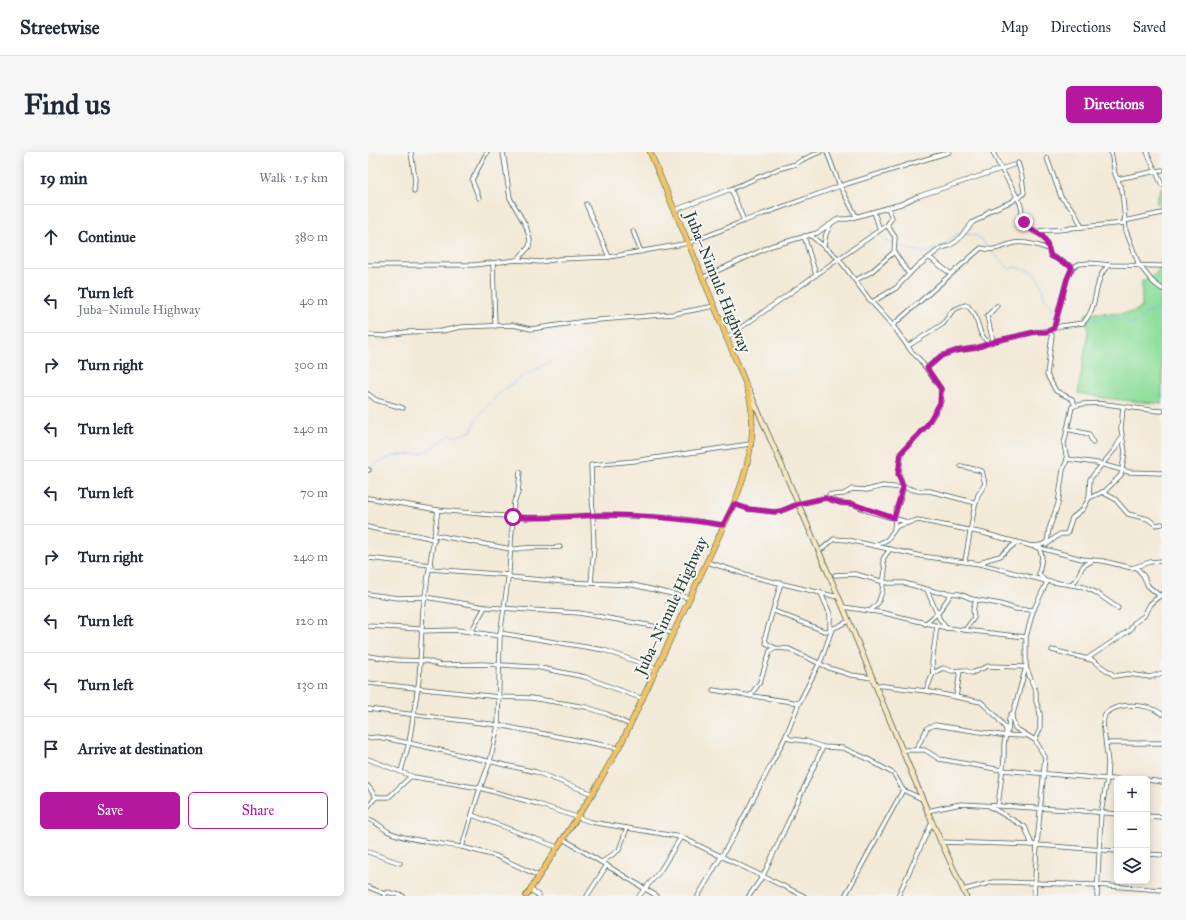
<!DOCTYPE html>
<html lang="en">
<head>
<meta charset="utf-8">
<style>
	:root { --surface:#fff; --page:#f6f6f7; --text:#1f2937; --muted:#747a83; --line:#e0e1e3; --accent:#b5179e }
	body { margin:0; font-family:"IM FELL Great Primer",serif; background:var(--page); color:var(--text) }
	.controls { position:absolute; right:12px; bottom:12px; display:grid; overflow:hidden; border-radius:6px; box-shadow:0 2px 10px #0003 }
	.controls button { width:36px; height:36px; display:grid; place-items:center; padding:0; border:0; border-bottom:1px solid var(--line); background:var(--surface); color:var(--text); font:20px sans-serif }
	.stop { position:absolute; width:12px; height:12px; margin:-9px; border:3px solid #b5179e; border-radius:50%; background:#fff }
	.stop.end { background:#b5179e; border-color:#fff; box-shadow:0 1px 4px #0008 }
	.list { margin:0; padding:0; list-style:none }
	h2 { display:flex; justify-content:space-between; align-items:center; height:52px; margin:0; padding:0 16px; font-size:17px }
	h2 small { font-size:13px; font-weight:400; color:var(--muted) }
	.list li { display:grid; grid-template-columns:26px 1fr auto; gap:12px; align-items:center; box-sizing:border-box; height:64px; padding:0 16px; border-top:1px solid var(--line) }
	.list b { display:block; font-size:15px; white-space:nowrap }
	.list p { margin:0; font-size:13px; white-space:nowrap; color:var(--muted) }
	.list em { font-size:13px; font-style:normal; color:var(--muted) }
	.actions { display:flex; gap:8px; padding:12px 16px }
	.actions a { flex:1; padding:9px 0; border:1px solid var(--accent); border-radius:6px; text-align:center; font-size:14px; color:var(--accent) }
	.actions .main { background:var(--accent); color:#fff }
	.icon { flex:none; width:22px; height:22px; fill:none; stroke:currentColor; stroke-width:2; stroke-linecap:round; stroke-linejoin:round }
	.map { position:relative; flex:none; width:794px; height:744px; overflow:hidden; border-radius:6px }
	header { display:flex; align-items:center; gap:24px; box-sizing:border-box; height:56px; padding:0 20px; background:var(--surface); border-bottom:1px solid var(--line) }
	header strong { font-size:19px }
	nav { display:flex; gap:22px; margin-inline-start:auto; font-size:14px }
	.intro { display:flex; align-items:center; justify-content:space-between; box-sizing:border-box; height:96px; padding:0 24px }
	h1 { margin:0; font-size:28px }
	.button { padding:10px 18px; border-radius:6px; background:var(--accent); color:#fff; font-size:14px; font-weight:700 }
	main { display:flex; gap:24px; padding:0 24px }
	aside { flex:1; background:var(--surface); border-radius:6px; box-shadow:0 2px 10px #0003 }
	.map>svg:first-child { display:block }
</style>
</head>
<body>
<header>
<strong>Streetwise</strong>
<nav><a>Map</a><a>Directions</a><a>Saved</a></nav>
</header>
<div class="intro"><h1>Find us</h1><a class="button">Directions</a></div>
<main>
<aside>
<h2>19 min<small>Walk · 1.5 km</small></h2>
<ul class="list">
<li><svg class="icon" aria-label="ahead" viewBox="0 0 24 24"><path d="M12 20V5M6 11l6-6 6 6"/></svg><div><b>Continue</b></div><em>380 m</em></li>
<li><svg class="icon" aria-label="left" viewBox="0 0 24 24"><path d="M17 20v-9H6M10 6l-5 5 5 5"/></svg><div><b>Turn left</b><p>Juba–Nimule Highway</p></div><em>40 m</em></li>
<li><svg class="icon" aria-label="right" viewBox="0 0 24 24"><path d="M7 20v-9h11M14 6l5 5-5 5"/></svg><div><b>Turn right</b></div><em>300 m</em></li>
<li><svg class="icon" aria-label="left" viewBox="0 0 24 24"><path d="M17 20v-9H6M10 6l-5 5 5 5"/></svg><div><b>Turn left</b></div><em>240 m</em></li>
<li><svg class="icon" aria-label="left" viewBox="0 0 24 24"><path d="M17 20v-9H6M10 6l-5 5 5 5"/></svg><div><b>Turn left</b></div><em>70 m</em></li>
<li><svg class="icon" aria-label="right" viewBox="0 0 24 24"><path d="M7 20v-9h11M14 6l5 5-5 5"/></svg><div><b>Turn right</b></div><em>240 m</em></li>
<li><svg class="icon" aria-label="left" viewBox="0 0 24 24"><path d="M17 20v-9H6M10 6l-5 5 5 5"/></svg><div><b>Turn left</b></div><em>120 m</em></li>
<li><svg class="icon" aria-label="left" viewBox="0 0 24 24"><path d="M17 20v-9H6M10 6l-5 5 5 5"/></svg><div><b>Turn left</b></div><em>130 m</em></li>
<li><svg class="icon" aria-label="arrive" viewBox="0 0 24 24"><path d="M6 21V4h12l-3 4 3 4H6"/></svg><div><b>Arrive at destination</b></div></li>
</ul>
<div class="actions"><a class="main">Save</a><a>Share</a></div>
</aside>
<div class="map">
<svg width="794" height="744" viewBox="0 0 794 744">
	<rect width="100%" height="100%" fill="#f6f6f2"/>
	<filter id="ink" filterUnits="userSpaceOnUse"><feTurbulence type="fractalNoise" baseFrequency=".025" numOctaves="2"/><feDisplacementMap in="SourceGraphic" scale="8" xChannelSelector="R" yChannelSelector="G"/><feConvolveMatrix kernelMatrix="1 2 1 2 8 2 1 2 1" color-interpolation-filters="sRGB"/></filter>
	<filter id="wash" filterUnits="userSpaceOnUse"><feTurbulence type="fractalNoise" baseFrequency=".012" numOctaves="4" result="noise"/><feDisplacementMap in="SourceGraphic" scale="16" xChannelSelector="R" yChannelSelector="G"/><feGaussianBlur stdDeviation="0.9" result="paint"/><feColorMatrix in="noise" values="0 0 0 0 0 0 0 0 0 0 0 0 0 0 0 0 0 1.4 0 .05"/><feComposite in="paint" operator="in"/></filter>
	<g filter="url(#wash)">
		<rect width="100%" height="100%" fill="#f3e9d7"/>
		<g fill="#90df9d" stroke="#588e68">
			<polygon points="794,34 794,57 788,50"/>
			<path d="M794,107V252L736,246L710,241L720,180L717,162C736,158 758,167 774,155V129C788,124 790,122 794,107Z"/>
		</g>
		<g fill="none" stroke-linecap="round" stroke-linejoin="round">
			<g stroke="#88b9f4" stroke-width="1">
				<polyline points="502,78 506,81"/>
				<polyline points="509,82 525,93"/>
				<path d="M597,82C610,84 613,84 619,96"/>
				<polyline points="528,94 557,101 570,96"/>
				<polyline points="573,94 589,82 594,82"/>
				<polyline points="623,99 641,117 648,115 665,121 673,131 676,145 683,152 687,167"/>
				<polyline points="689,169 697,172"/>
				<path d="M717,170C734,165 748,162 763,172L770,171L777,161L794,156"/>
				<path d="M3,317L9,311L25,304L56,301L82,283L89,284L103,279C117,247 152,223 183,210"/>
			</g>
		</g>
	</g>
	<g filter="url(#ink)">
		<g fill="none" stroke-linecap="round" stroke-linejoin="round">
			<defs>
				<g id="minor">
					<polyline points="43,0 47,27 46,39"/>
					<polyline points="135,0 142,46 158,74 162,88 161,95 149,108"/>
					<polyline points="459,0 472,34 488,64"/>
					<path d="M625,0C632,17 643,32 651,49C655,56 653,63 656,70C659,79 669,79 675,85C680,90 680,98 683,104L705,115"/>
					<polyline points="743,0 747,22 754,38 758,79 771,113 785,130 794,137"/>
					<polyline points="779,0 794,33"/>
					<polyline points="679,6 693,45 706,59 714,75"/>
					<polyline points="650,11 654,25 656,41 650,47"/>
					<polyline points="749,27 794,18"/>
					<polyline points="363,37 376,69"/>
					<polyline points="111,46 104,28 119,0"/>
					<polyline points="218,52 241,105"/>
					<polyline points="307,58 363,37 410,17 428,12 434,8 452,0"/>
					<polyline points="506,60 512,78"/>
					<polyline points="756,69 794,61"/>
					<polyline points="265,79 273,100"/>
					<path d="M666,80C679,76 690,80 703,76L757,71"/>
					<polyline points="442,83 471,107 501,147 526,175 543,199 552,208 573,237 573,249 570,256 559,273 533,301 531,322 535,335 533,346 528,358 526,377"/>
					<polyline points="436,84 448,123"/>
					<polyline points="456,93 458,82 462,74"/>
					<polyline points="526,100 541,122"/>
					<polyline points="562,106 583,122"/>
					<polyline points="125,111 127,174"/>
					<polyline points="0,113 105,113 149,108 172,110 191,107 241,105 321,91 376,69 472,34 581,0"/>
					<polyline points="336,125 403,94 449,81 470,67 480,67 533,52 548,45 645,13"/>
					<polyline points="488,128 503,120 526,100 527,85 519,73"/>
					<polyline points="504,150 528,136 546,117 573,96 581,94 589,89 605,70 614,66 621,59 645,49 649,44"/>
					<path d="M525,173L613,96C628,100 634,94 646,91C658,89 670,93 680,97"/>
					<polyline points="686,176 699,127 705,115 711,112 721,111 743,113 794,114"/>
					<polyline points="679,179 684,183 679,223 688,239 704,247 707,253"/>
					<polyline points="0,183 16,184 38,180 74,179 93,175 145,173 163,177 218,169 305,162 347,154"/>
					<polyline points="358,186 519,73 524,66 520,56"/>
					<polyline points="625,189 619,164 629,154"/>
					<polyline points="540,194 575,172 585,158 597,153 600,154 607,163 613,182 620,191"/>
					<path d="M559,216L573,204L587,199L608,196L627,189L667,180L679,179L693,174L715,171C732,154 724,127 741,113"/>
					<polyline points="0,242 8,248 35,256"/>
					<polyline points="699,277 721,282 725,291"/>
					<polyline points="699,307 729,311 761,320 794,321"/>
					<polyline points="593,314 614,319 617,332 610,343 606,358 597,409"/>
					<polyline points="0,318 1,318"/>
					<polyline points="535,335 550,339 562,339 608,351"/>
					<polyline points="734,340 747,347 760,362 780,367 788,373 794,372"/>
					<polyline points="461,343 476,342 484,337 499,338 515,334 535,336"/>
					<polyline points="0,346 70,358 159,366 238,363 308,366 355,373"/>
					<polyline points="721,346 722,327 747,297 754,285"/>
					<polyline points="366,352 380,357 407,360 413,359 430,352 457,346 472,351 485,352 500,359 539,370"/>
					<path d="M0,375C22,382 45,379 67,388"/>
					<polyline points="67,383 143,397"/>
					<polyline points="507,393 519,388 529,374 550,368 615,381 671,396 674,404 671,422 677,429"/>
					<polyline points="678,393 692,382 699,382 704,366 715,357 721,346 737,339 753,323 757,300 753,277 755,255"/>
					<path d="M664,394L673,393L679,390L681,377L690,352L695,318L699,308L696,292L704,255C722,245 771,259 794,259"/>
					<polyline points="672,396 714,407 735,409 764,416 782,410 794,409"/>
					<polyline points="454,397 466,387 480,388 553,404 612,412 678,429 716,435 727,440 750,456"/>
					<path d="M143,398C159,393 176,397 192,395"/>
					<polyline points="0,406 63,413"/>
					<polyline points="339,410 386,425 470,445"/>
					<polyline points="612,412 618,408 632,404 649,390"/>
					<polyline points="769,416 775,423 780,434 792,444"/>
					<polyline points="62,417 141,423"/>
					<polyline points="467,423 487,422 520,431 536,431 569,440 592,442 604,447 632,452 648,457 666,458"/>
					<polyline points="141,425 197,430 265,433 322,446"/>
					<polyline points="223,430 226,396 223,313 266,309 382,292"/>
					<polyline points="413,431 397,485 398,491 407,496 421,497 461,516 483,523 505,526"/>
					<polyline points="703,432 708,428 715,414 724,409"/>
					<polyline points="559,438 571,466 578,476"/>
					<polyline points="0,442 30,446 57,445 117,455 211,461 285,474 305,482"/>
					<polyline points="475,455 516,461 579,476 658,485 658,515 644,565 647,576 667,588 677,605 669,693 666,744"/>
					<polyline points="406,459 456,479 462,479 462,462 453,441"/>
					<polyline points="502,459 510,451 514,440 517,418 515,407 522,397"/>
					<polyline points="557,472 571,460 583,442"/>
					<polyline points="0,474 53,477"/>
					<polyline points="597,478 606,466 605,458 608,448"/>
					<polyline points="53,479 89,478 132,484"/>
					<polyline points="103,480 117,455"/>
					<polyline points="132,481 236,498 289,517"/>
					<polyline points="658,485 665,459 679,430"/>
					<polyline points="684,498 724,508 747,524 760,522 782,525 794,521"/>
					<polyline points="0,504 29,508 59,509 72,513 115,512 168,515 217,525 275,547"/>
					<polyline points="720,506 762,478 766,471 776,464 782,452 794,442"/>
					<polyline points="565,521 575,516 584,519 596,518 604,521 620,514 658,515 668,540 668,549 672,561 672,577 667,588"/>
					<polyline points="0,531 131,545 163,546 218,555 239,562 262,573"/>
					<polyline points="508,533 558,539 613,550 628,564 638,577 638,582 636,592 636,607 630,653"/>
					<polyline points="345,538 431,551"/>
					<polyline points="558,539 565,521 564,510 569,474"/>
					<polyline points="382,544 392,530 402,499 407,496"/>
					<polyline points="588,545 592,519"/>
					<polyline points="0,557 130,573 250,596"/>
					<polyline points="640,579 641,567 643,562"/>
					<polyline points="418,584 422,587 438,589 455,595 475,596 498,606 526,622 535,638 554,647"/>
					<polyline points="0,586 10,585 41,591 168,620 225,642"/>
					<polyline points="738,591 794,591"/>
					<polyline points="534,598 557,598 571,607 634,618 739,627 733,661 729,744"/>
					<polyline points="548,598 559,576 567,573 632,583 657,584"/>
					<polyline points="0,607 46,625 112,636 170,652 223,670 313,685 436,744"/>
					<polyline points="33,619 41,591 51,528 55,457 70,358"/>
					<path d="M749,627H739L740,611L735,570L737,562C750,550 780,551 794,562"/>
					<polyline points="779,628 794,630"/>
					<polyline points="0,634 8,645"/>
					<polyline points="621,654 657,675 664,693"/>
					<polyline points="0,655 8,645 21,645 42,625 44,625"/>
					<polyline points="559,659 593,652 705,658 749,662"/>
					<polyline points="104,663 189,695"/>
					<polyline points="779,664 794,665"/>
					<path d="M0,667C9,669 13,676 21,680C37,688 76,692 94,695L112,636L122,610L130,573L132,484L141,420L146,350L150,341L152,320"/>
					<polyline points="195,687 289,744"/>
					<polyline points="572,690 669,693 749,699"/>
					<polyline points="94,695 128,704 171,724"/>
					<polyline points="0,700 32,711"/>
					<polyline points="779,702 794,703"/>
					<polyline points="234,710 251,698 259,676"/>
					<polyline points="0,735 17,742"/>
					<polyline points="162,737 171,744"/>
					<polyline points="595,738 625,730 639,730 729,733 794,738"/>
					<polyline points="16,744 19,740 35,744"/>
					<polyline points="219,744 239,713"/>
					<polyline points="271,744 292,719 313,685"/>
					<polyline points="330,744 369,678 418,584 431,551 454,506 464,477 481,469"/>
					<polyline points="381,744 395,724 455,595"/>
					<polyline points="477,744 535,638"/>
					<polyline points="530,744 564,670"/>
				</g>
				<polyline id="secondary" points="381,238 475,455 564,670 598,744"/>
				<path id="primary" d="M158,744L223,644L254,590L366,352C378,321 388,288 383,254C380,231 368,210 360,189C336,125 308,63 282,0"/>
			</defs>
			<use href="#minor" stroke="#3f574c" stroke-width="5"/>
			<use href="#secondary" stroke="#3f574c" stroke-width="6"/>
			<use href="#primary" stroke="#3f574c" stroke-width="6"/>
			<use href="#minor" stroke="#fff" stroke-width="3.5"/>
			<use href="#secondary" stroke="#f9e7c3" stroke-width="4.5"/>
			<use href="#primary" stroke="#f0c469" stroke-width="5"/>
		</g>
	</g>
	<g fill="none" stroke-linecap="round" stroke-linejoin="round" filter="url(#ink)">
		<path stroke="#b5179e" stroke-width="5" d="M145,365C177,368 208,363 239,363C278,363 316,367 355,373L366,352L380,357L407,360L413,359L430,352L457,346L472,351L485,352L526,366L535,335L530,322L533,301L559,273L572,251L573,237L559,216L573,204L587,199L608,196L627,189L667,180H679L686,176L699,127L704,115L683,104C680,98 680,89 674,84C667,79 661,78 656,70"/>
	</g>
	<g text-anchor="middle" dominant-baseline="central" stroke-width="4" stroke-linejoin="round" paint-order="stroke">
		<g font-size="16" fill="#1f3d34" stroke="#f6f6f2">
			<text transform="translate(350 130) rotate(68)">Juba–Nimule Highway</text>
			<text transform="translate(303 454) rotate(-65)">Juba–Nimule Highway</text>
		</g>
	</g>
</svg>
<div class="controls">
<button>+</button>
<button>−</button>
<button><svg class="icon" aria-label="layers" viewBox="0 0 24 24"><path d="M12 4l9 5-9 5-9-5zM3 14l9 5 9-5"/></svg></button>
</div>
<div class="stop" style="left:145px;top:365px"></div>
<div class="stop end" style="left:656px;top:70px"></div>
</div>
</main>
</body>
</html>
